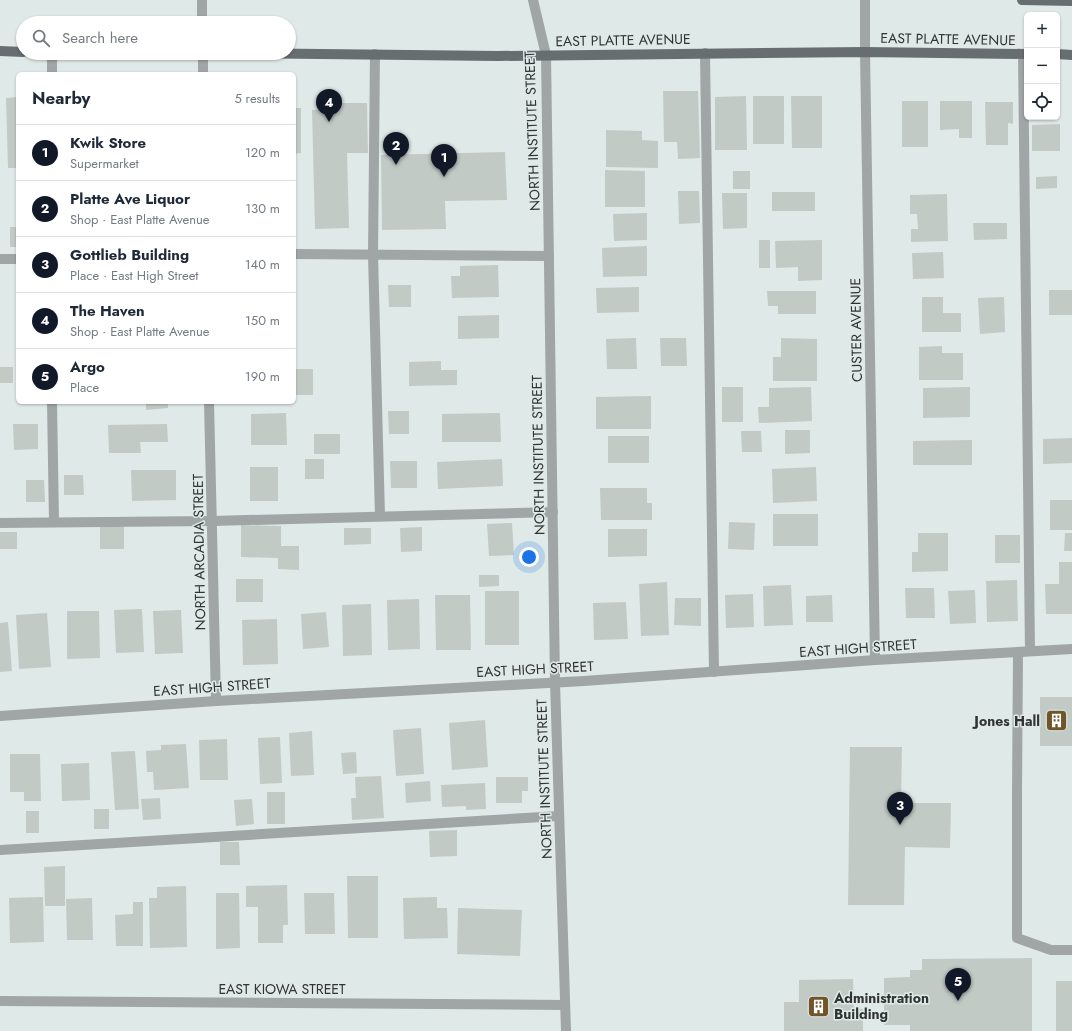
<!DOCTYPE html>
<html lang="en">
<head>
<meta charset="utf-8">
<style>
	:root { --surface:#fff; --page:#f6f6f7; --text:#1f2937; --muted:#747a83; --line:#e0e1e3; --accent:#111827 }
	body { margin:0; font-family:Jost,sans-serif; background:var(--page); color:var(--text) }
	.controls { position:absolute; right:12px; top:12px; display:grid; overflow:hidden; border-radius:6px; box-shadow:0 1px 3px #0004 }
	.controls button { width:36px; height:36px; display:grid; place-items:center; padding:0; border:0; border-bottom:1px solid var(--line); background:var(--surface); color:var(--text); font:20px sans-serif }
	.you { position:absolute; left:529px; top:557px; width:14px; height:14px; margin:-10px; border:3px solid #fff; border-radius:50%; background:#1a73e8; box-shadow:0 0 0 6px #1a73e833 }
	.badge { display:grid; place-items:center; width:26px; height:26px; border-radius:50%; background:var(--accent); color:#fff; font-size:13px; font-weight:700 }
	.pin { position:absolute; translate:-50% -33px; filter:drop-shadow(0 1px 2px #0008) }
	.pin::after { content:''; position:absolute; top:21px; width:14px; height:12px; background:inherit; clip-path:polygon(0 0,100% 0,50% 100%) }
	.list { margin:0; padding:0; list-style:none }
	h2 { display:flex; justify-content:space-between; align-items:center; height:52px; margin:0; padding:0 16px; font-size:17px }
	h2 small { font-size:13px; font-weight:400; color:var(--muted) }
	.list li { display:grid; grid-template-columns:26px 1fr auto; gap:12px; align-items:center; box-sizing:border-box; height:56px; padding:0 16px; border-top:1px solid var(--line) }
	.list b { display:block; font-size:15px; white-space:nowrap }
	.list p { margin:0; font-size:13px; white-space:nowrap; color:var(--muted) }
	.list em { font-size:13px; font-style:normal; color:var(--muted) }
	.icon { flex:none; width:22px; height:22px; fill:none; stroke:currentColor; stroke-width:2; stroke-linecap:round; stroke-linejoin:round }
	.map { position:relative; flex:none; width:1072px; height:1031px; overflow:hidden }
	.search { position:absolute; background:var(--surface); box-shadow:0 1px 3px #0004; left:16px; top:16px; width:280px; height:44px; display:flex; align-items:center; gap:10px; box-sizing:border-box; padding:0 14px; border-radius:22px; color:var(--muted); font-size:15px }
	.panel { position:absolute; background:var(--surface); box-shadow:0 1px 3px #0004; left:16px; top:72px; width:280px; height:332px; border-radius:6px }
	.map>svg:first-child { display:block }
</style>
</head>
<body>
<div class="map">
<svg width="1072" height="1031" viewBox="0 0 1072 1031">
	<rect width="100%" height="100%" fill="#dfe9e7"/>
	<g fill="#c2cac6">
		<polygon points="663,91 698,91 700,158 678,159 677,142 664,142"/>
		<polygon points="746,96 747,150 715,150 715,97"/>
		<rect x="753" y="96" width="31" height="48"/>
		<polygon points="791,96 822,96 822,148 792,148"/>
		<polygon points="18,97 18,168 8,168 6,98"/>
		<rect x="902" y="101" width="26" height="46"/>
		<polygon points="940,101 972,101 972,138 959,138 959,129 940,130"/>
		<polygon points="985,102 1013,102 1013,124 1008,123 1008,145 986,145"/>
		<polygon points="340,103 367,103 368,153 347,153 349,228 315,229 312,110 340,109"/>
		<polygon points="294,108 301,108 301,153 294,154"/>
		<polygon points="1060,124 1060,151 1032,151 1032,125"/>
		<polygon points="606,130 642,131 642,140 658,141 658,168 606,167"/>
		<polygon points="505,152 507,200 445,201 446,229 382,230 381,155"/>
		<polygon points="605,170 645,171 645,207 605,207"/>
		<rect x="733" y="171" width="17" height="18"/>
		<polygon points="1057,176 1057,188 1036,189 1036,177"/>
		<polygon points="678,191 699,191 700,223 679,224"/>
		<rect x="772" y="192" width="43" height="19"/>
		<polygon points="722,193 747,193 747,228 723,229"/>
		<polygon points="947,194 948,241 911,242 911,229 918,229 917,214 910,214 910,195"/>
		<polygon points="647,213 647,240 614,241 613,214"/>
		<polygon points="973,223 1007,223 1007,239 974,240"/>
		<rect x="10" y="227" width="8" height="20"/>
		<rect x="759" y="240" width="11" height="28"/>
		<polygon points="822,240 822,280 798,281 798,267 776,268 775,241"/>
		<polygon points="647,246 647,276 603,277 602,248"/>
		<polygon points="943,252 944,278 913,279 912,253"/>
		<polygon points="498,265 499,297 452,298 451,276 460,276 460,266"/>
		<polygon points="388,285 411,285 411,307 389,307"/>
		<polygon points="639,287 639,312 597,313 596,288"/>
		<rect x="1049" y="290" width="23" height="25"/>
		<polygon points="767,291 816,291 816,314 778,314 778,306 768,306"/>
		<polygon points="922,297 943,297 943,313 961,313 961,332 922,332"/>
		<polygon points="1004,297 1005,332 980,334 978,298"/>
		<polygon points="499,315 499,338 458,339 458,316"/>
		<polygon points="636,338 637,369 607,369 606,339"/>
		<polygon points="660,338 686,338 687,366 661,366"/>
		<polygon points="781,338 817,339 817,381 773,381 773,357 781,357"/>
		<polygon points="942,346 942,353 963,353 963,380 919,380 919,347"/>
		<polygon points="441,361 441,370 457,370 457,385 409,386 409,362"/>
		<rect x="0" y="367" width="13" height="16"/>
		<rect x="294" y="369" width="19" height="26"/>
		<rect x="722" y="387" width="21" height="35"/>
		<polygon points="811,387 812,421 759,423 758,407 769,407 769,388"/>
		<polygon points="970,387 970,417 923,418 923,388"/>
		<polygon points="651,396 651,429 596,429 596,397"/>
		<polygon points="146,402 168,402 168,408 146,410"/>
		<polygon points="388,411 409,411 409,434 389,434"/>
		<polygon points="286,413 287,445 251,445 251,414"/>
		<polygon points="500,413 501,442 442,442 442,414"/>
		<polygon points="13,424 38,424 38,449 14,450"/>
		<polygon points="167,424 168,442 140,442 141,453 109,453 108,425"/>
		<polygon points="785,430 810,430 810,453 785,454"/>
		<polygon points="741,431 761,431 762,452 742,452"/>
		<rect x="314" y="434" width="26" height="20"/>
		<rect x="608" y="436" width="41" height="27"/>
		<polygon points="1072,438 1072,463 1043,464 1043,439"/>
		<polygon points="972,440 972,465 913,465 913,441"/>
		<rect x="305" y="459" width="19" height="20"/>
		<polygon points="502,459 503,486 438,489 437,462"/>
		<polygon points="390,461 417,461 417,488 391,488"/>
		<rect x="250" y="467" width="28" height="34"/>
		<polygon points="816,467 817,501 773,503 772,469"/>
		<polygon points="131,470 176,470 176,500 132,501"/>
		<polygon points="64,475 83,475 84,495 64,495"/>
		<polygon points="26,480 44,480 45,502 26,502"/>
		<polygon points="600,488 647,488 647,503 652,503 652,520 601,520"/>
		<rect x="1050" y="500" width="22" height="30"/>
		<rect x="773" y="514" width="45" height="32"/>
		<polygon points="729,522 755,523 754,550 728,549"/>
		<polygon points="124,523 124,549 100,549 100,524"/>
		<polygon points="512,523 514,555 489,556 487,524"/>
		<polygon points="241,525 281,526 281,546 299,546 299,570 278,569 278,558 241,557"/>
		<polygon points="422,527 422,551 401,552 400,528"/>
		<polygon points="344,528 371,528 371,544 344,545"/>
		<polygon points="608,529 647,529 647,556 608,557"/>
		<rect x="0" y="532" width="17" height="17"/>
		<polygon points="918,533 948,533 948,571 912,572 912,552 918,552"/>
		<polygon points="1065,533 1072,533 1072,551 1064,551"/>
		<rect x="995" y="535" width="25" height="28"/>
		<polygon points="1059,562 1072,562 1072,614 1046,614 1045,584 1059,584"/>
		<polygon points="479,575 499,575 499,586 479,587"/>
		<rect x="236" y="579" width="27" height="23"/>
		<polygon points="1017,580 1018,621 987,622 986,581"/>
		<polygon points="667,582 669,635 641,636 639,584"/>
		<polygon points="791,585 793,625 764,626 763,586"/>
		<polygon points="905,588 934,588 935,618 906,618"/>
		<polygon points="975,590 976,623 950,624 948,591"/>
		<rect x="485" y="591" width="34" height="54"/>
		<polygon points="753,594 754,627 726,628 725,595"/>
		<polygon points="435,595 470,595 471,650 436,650"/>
		<polygon points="832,595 833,622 806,622 806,596"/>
		<polygon points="675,598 701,598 701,626 674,625"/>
		<polygon points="419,599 420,649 388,650 387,600"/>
		<polygon points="626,602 628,639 594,640 593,603"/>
		<polygon points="371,604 372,655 343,656 342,605"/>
		<polygon points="142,609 144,652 116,653 114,610"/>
		<polygon points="181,610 183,653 155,654 153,611"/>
		<polygon points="67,611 99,611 100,658 67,659"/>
		<polygon points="326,612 329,647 303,649 301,614"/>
		<polygon points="47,613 51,667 19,669 16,615"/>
		<polygon points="277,619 278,664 243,665 242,620"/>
		<polygon points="8,622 12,671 0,672 0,623"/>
		<rect x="1040" y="697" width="32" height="49"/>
		<polygon points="485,720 488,767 452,770 449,723"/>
		<polygon points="421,728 424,774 396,776 393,730"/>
		<polygon points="312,731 314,775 291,776 289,733"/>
		<polygon points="280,737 282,783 260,784 258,738"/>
		<polygon points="227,739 228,780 200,780 199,740"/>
		<polygon points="186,744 189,788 154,790 153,772 147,772 146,751 161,750 161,745"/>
		<polygon points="850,747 902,747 901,803 951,803 950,848 905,847 904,905 848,905"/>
		<polygon points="135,751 139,809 115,810 111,752"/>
		<polygon points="356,752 357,773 343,774 341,753"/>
		<polygon points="10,754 40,754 41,801 24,801 24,792 10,792"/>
		<polygon points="89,763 90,800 62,801 61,764"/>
		<polygon points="381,776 384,818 352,820 351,798 356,798 355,777"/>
		<polygon points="496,777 528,777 528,791 522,791 522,803 496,803"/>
		<polygon points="430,781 431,801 406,803 405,783"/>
		<polygon points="485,783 486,809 466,810 466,806 442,807 441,785"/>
		<rect x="267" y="792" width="18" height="32"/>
		<polygon points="160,798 161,819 143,820 141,799"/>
		<polygon points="252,799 254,824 236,826 234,800"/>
		<rect x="94" y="809" width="15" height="20"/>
		<rect x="26" y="811" width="13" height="22"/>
		<polygon points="457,830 457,856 430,857 429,831"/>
		<polygon points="220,842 239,842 240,865 220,865"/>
		<polygon points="65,866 65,906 45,906 44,867"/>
		<polygon points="347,876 378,876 378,938 348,938"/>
		<polygon points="287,885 288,925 283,925 283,943 258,943 258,907 246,907 246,886"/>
		<polygon points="186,886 187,947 150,948 149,898 157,898 157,887"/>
		<polygon points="216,893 239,893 240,948 216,949"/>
		<polygon points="304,893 334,893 335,934 305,934"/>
		<polygon points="43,897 44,942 10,943 9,898"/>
		<polygon points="437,897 437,908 447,908 448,938 404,939 403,898"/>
		<polygon points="92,898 93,940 67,940 66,899"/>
		<polygon points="133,902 143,902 143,946 116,946 115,915 133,914"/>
		<polygon points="458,908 522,910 520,956 457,954"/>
		<polygon points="1032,958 1032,1031 910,1031 910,1025 884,1025 884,978 910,977 910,970 922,970 922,959"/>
		<polygon points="853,979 854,1009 863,1009 863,1031 784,1031 784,1002 799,1002 799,980"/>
		<rect x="1056" y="981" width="16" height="50"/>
	</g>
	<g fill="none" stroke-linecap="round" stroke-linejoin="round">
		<g stroke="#a0a5a5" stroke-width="10">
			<polyline points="202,0 202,23"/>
			<polyline points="533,0 546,55 555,682 566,1031"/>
			<polyline points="865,0 865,52 875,660"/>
			<polyline points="52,53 52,74"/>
			<polyline points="203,53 203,74"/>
			<polyline points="705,53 714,672"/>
			<polyline points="375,54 373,255 380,516"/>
			<polyline points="1023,54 1030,651"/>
			<polyline points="294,254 549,256"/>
			<polyline points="0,259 18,259"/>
			<polyline points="52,402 54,522"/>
			<polyline points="209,402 216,701"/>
			<polyline points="0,523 212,521 553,512"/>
			<polyline points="1018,652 1017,793 1017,938 1051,950 1072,950"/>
			<polyline points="0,716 216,701 584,681 875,660 1072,649"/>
			<polyline points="0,850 559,816"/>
			<polyline points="0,1001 564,1005"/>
		</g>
		<g stroke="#676e6f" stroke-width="10">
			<polyline points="1022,0 1072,1"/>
			<polyline points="0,51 23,52"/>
			<polyline points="46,53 146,53"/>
			<polyline points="220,53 498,56 865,52 1027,54"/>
			<polyline points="1057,54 1072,55"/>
		</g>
	</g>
	<defs>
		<symbol id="building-square" viewBox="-11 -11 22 22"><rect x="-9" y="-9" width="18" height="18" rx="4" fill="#6f5527" stroke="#dfe9e7"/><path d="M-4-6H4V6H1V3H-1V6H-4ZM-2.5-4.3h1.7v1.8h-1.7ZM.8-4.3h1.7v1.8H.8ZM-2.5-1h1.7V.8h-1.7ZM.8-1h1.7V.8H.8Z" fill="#fff"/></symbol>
	</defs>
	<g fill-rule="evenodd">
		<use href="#building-square" x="1044" y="708" width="25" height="25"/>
		<use href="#building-square" x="806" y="994" width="25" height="25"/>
	</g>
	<g text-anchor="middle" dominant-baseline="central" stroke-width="3" stroke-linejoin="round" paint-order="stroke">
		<g font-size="14" fill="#303433" stroke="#dfe9e7">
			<text transform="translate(948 39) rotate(1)">EAST PLATTE AVENUE</text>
			<text transform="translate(623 40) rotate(-1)">EAST PLATTE AVENUE</text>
			<text transform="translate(532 131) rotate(-92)">NORTH INSTITUTE STREET</text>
			<text transform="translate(856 330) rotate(-91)">CUSTER AVENUE</text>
			<text transform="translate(538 455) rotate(-91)">NORTH INSTITUTE STREET</text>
			<text transform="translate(199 552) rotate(-91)">NORTH ARCADIA STREET</text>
			<text transform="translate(858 648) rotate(-4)">EAST HIGH STREET</text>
			<text transform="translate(535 669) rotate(-3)">EAST HIGH STREET</text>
			<text transform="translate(212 687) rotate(-4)">EAST HIGH STREET</text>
			<text transform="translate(544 779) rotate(-92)">NORTH INSTITUTE STREET</text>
			<text x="282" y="989">EAST KIOWA STREET</text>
		</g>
		<g font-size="14" font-weight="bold" fill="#303433" stroke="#dfe9e7" text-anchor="end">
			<text x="1040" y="721">Jones Hall</text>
			<text x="834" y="998" text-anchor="start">Administration<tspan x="834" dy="16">Building</tspan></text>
		</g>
	</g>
</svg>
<div class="controls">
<button>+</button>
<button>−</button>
<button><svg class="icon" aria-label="locate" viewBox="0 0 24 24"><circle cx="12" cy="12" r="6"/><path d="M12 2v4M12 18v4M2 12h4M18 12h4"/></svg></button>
</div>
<div class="you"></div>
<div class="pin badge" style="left:444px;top:177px">1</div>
<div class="pin badge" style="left:396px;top:165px">2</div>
<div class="pin badge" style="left:900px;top:825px">3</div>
<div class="pin badge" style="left:329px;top:122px">4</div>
<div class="pin badge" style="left:958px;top:1001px">5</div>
<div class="search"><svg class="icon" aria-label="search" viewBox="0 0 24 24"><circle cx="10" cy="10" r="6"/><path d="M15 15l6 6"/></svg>Search here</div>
<section class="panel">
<h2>Nearby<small>5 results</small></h2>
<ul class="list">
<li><span class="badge">1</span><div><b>Kwik Store</b><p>Supermarket</p></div><em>120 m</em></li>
<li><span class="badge">2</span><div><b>Platte Ave Liquor</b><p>Shop · East Platte Avenue</p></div><em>130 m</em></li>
<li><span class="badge">3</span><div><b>Gottlieb Building</b><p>Place · East High Street</p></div><em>140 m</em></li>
<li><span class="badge">4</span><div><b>The Haven</b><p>Shop · East Platte Avenue</p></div><em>150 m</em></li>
<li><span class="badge">5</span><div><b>Argo</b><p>Place</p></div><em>190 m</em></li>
</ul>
</section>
</div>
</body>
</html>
